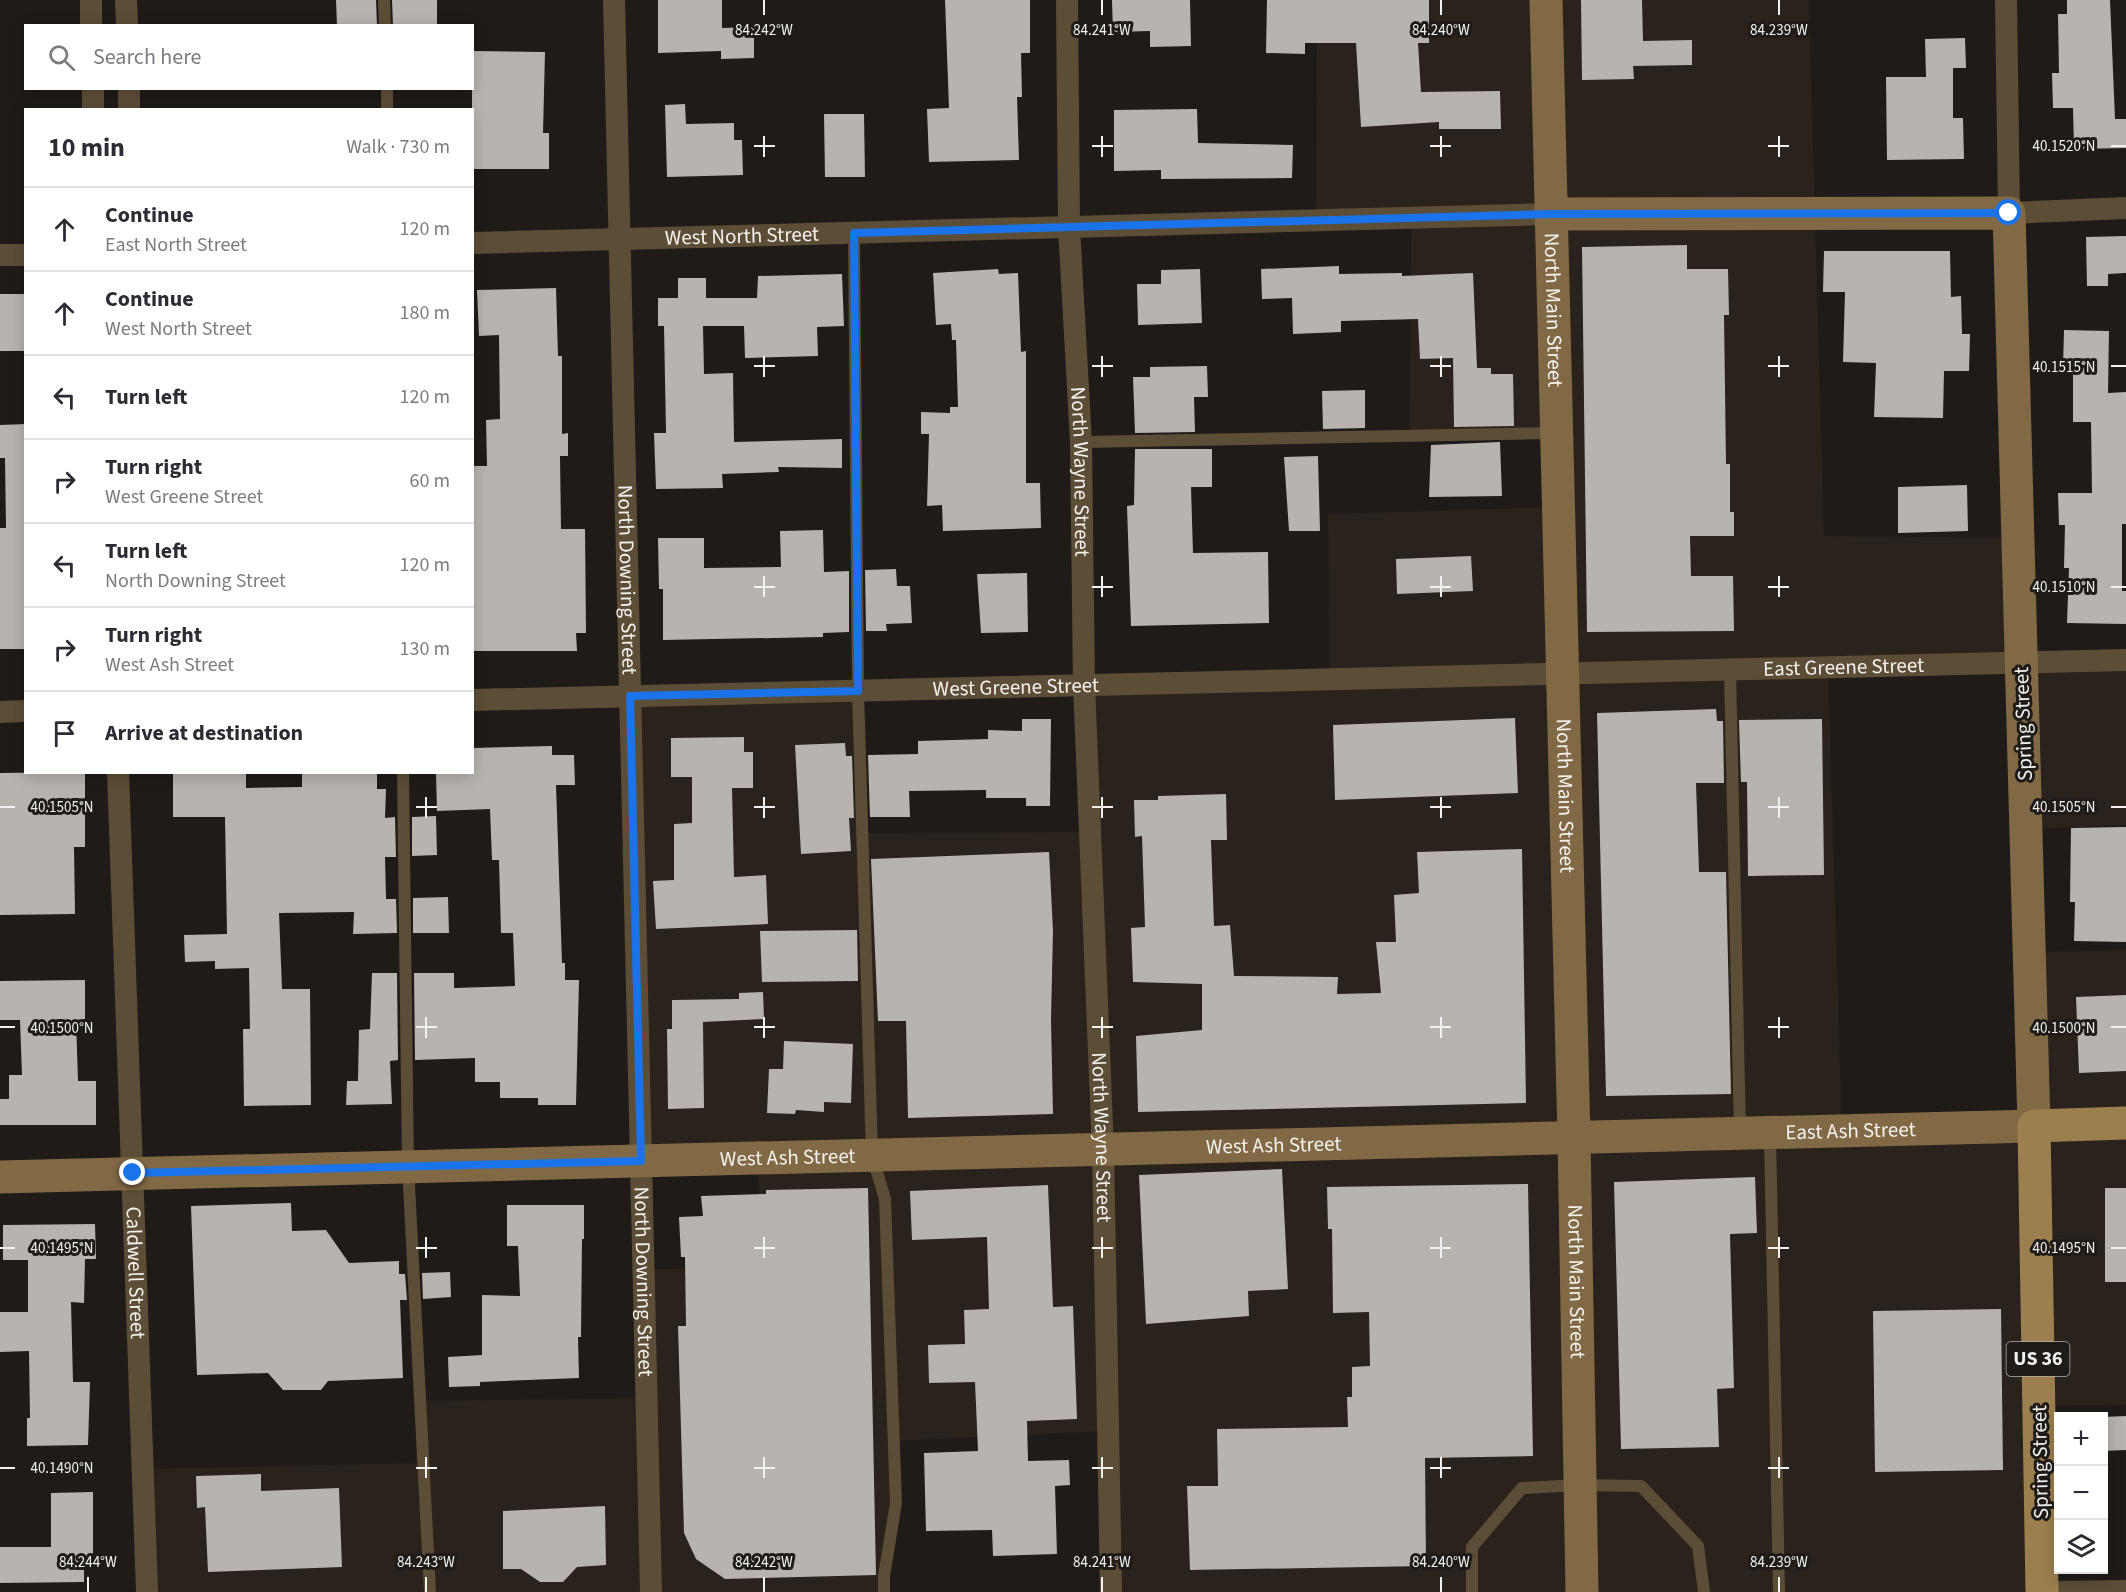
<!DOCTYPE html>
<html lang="en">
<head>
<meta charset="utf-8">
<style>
	:root { --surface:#fff; --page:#f7f7f7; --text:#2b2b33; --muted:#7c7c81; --line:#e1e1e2 }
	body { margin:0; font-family:"Source Sans 3",sans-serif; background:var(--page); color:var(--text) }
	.controls { position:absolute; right:18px; bottom:18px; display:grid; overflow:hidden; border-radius:0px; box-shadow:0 3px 15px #0003 }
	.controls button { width:54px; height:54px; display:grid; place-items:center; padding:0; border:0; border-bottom:2px solid var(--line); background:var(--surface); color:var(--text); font:30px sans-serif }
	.stop { position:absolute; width:18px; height:18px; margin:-14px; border:4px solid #1a73e8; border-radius:50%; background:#fff }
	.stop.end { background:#1a73e8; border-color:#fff; box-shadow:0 2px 6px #0008 }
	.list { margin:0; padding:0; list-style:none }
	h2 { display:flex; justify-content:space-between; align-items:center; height:78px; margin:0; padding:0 24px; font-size:26px }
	h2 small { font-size:20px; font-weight:400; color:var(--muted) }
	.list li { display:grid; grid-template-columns:39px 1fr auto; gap:18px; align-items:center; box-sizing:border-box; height:84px; padding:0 24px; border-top:2px solid var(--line) }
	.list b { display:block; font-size:22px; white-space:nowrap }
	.list p { margin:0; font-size:20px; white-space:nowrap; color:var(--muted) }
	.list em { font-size:20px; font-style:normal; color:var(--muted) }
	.icon { flex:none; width:33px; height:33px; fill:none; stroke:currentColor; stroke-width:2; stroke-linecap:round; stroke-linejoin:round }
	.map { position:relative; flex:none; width:2126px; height:1592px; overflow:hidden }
	.search { position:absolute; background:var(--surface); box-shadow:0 3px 15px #0003; left:24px; top:24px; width:450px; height:66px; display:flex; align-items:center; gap:15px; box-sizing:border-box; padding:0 21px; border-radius:0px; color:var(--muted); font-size:22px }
	.panel { position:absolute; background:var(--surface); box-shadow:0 3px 15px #0003; left:24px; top:108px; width:450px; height:666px; border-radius:0px }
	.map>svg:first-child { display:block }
</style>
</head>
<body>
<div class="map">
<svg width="2126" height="1592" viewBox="0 0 2126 1592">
	<rect width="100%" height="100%" fill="#1e1b18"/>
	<polygon fill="#2a221c" points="1317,0 1809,0 1824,536 2018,538 2022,662 2126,660 2126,825 2026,829 2021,663 1828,667 1842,1131 2034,1126 2030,952 2126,950 2126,1405 2039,1406 2042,1592 1111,1592 1108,1431 892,1441 896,1503 884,1592 147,1592 143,1469 422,1463 420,1401 646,1398 643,1270 760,1265 758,1158 641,1161 630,696 858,691 863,833 1090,832 1084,685 1329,679 1328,514 1557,507 1556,433 1410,435 1411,219 1316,221"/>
	<g fill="#b7b3af">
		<polygon points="336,0 376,0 377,26 337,26"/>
		<polygon points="392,0 437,0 437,26 393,26"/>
		<polygon points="658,0 722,0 722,28 754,27 754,58 721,59 721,51 658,53"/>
		<polygon points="945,0 1030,0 1030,53 1021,53 1022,97 1017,97 1019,160 929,162 927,109 949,108"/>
		<polygon points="1112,0 1190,0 1191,46 1150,47 1150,31 1113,32"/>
		<polygon points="1267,0 1429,0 1429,43 1418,43 1421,92 1500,91 1501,129 1439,129 1439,122 1361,127 1356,43 1305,43 1305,54 1266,53"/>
		<polygon points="1581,0 1642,0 1643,41 1692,40 1692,65 1633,66 1634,79 1582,80"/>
		<polygon points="2067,0 2110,0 2115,119 2126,119 2126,148 2074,149 2073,108 2053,108 2052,73 2059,73 2058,14 2067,14"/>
		<polygon points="1965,38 1966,68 1953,68 1953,118 1963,118 1964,159 1887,160 1886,77 1926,77 1925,39"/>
		<polygon points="472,51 545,52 543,133 549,133 549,169 472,169"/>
		<polygon points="685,104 686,124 734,123 734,140 742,140 743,175 667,177 665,105"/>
		<polygon points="1197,109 1198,143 1293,145 1292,178 1161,179 1161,170 1114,171 1114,110"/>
		<polygon points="824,114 864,114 865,177 825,177"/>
		<polygon points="2126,236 2126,273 2108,274 2108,286 2087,286 2086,237"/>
		<polygon points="1687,245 1687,269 1728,269 1729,315 1724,315 1726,464 1730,464 1730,512 1734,512 1734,536 1690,536 1691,576 1733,576 1734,631 1587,632 1582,247"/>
		<polygon points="1824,251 1950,251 1951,297 1961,296 1962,334 1970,334 1969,371 1944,371 1943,418 1874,417 1876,363 1843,362 1845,292 1823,292"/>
		<polygon points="1339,266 1339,274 1402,273 1402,276 1473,273 1477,368 1491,368 1491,374 1513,374 1514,426 1454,427 1453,358 1420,359 1418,319 1341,321 1341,332 1293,334 1292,298 1262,299 1261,269"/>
		<polygon points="998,269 999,274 1018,273 1021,352 1026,351 1026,483 1040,483 1041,528 943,531 942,505 927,506 929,434 921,434 921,412 950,413 950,407 958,407 956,340 952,340 951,324 936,325 933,273"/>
		<polygon points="1200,269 1202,323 1138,325 1137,284 1161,284 1161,270"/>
		<polygon points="842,274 844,326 817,327 818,356 745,358 744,326 703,326 704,374 733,373 734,442 842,439 842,468 778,467 779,472 722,474 723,488 656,489 654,433 666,433 664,326 658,326 658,298 678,298 678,278 706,278 706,298 757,298 758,276"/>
		<polygon points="556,288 558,356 562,356 562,434 568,433 568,456 560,456 561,529 585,529 586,633 576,633 577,651 472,651 472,466 487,466 486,420 500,419 499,335 479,336 477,290"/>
		<rect x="0" y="294" width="26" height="57"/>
		<polygon points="2064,330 2109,331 2108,393 2126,392 2126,524 2122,524 2122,591 2126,591 2126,624 2067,623 2069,568 2064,568 2065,525 2059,525 2058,493 2092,493 2091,422 2073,422 2073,367 2063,367"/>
		<polygon points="1207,366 1208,397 1194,397 1195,432 1135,433 1133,377 1150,377 1150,367"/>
		<polygon points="1365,390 1365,428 1323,429 1322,391"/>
		<polygon points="26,424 26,649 0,649 0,528 6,528 5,458 0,458 0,425"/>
		<polygon points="1500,442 1502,496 1429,497 1431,445"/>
		<polygon points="1135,449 1212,449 1212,487 1191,487 1193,553 1268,552 1269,623 1131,626 1127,506 1134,505"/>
		<polygon points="1318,456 1320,531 1289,531 1284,457"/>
		<polygon points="1967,485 1968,531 1898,533 1898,487"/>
		<polygon points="823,530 824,572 849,571 849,632 823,633 823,637 663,640 663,589 659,589 658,538 704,538 704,568 781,567 780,531"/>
		<polygon points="1471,556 1473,591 1397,594 1396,559"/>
		<polygon points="896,569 897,586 910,586 912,623 886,624 887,631 866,631 865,570"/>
		<polygon points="1027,573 1028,632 981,633 977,574"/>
		<polygon points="1716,709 1717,721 1723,721 1724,783 1696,783 1699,872 1726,872 1731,1094 1606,1096 1597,713"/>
		<polygon points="1515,718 1518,793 1335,800 1333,725"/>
		<polygon points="1022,719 1051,719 1050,806 1026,806 1026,798 986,798 986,790 909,791 910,817 870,817 868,755 918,754 918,741 988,739 988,730 1022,731"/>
		<polygon points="1822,719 1824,875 1748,876 1747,782 1741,782 1739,720"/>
		<polygon points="744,737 744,752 753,752 753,788 732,788 734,877 766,875 768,924 656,929 653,881 674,880 674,824 692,823 692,777 671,777 671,738"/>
		<polygon points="845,743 846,756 852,756 854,818 849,818 851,851 801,854 795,745"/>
		<polygon points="552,746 552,755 574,755 575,785 556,785 562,963 565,963 565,980 579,980 576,1105 538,1105 538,1098 500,1098 500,1082 475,1082 475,1058 415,1060 414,973 454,973 454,988 515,986 513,933 501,933 499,860 492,860 490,809 437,811 436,774 473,773 473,748"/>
		<polygon points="85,772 85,847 74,847 75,914 0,915 0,773"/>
		<polygon points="173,772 246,772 246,788 302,787 302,772 377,772 377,789 386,789 385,818 395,817 396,857 385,857 386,899 396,899 397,933 353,934 354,912 279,913 282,989 310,989 311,1105 244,1106 243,1029 250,1029 249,968 215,969 215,961 185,962 184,935 227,934 225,817 173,817"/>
		<polygon points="1226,794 1227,840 1211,840 1214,926 1230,925 1234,976 1338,977 1337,994 1381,993 1376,942 1396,942 1394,895 1419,893 1417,852 1522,849 1526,1103 1138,1112 1136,1036 1202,1030 1202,984 1133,982 1131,928 1145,927 1142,836 1135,837 1134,800 1158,800 1158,796"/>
		<polygon points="436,816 437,855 412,856 412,817"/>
		<polygon points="2126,827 2126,942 2074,941 2075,902 2070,902 2071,828"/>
		<polygon points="1049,852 1053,931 1051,1020 1053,1114 908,1118 906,1021 878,1021 871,859"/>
		<polygon points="448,897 449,933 413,933 413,898"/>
		<polygon points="857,930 858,981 762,982 760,931"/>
		<polygon points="372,973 397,973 398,1060 390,1061 392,1104 346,1105 347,1081 358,1081 359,1030 370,1029"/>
		<polygon points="85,980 85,1019 76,1020 78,1081 96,1081 96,1125 0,1125 0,1099 9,1099 9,1075 22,1075 20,1020 0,1020 0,981"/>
		<polygon points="763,992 764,1019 703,1022 704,1108 668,1109 667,1029 672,1029 672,1000 739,999 739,993"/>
		<polygon points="2126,995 2126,1071 2079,1073 2076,997"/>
		<polygon points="784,1041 853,1044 851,1103 824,1102 824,1112 796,1110 795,1114 767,1113 769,1069 783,1069"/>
		<polygon points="1282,1169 1288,1289 1248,1291 1249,1316 1146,1324 1139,1175"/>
		<polygon points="1755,1177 1757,1233 1730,1234 1734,1388 1717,1389 1719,1447 1621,1449 1614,1182"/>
		<polygon points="1528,1184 1533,1456 1425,1458 1426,1566 1190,1570 1187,1486 1218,1486 1217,1429 1348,1427 1347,1397 1352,1397 1352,1367 1370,1366 1369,1312 1333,1313 1332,1229 1328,1229 1327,1187"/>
		<polygon points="1048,1185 1053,1307 1073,1306 1077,1419 1027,1421 1028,1461 1069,1460 1070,1485 1055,1486 1057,1554 993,1556 992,1530 926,1531 924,1453 978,1451 975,1382 929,1383 928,1345 965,1344 964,1310 989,1309 987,1237 912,1240 910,1191"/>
		<polygon points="868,1188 876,1575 725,1579 696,1559 684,1533 678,1326 686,1326 685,1257 681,1257 679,1217 703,1216 701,1196 766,1194 766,1190"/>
		<rect x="2105" y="1188" width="21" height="94"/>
		<polygon points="291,1203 292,1231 326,1230 349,1263 399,1261 399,1274 405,1274 407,1300 400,1300 403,1378 328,1381 321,1390 283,1390 268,1373 197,1375 191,1206"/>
		<polygon points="507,1205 584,1205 584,1239 582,1239 581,1337 578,1337 579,1378 480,1382 480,1386 449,1387 448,1357 482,1355 482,1295 520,1296 518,1246 507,1246"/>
		<polygon points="95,1224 96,1259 85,1259 84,1303 71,1302 73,1382 90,1382 88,1445 27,1446 27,1418 30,1418 29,1351 0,1352 0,1312 28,1312 28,1260 3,1260 3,1225"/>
		<polygon points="450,1272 451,1297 423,1299 422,1273"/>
		<polygon points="2001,1309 2003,1470 1875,1472 1873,1311"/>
		<polygon points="2126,1416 2126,1450 2103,1451 2103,1417"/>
		<polygon points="261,1474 261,1491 339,1488 342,1567 208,1572 205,1507 197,1508 196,1476"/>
		<polygon points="93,1492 93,1566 84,1567 84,1582 0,1583 0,1547 51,1547 51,1493"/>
		<polygon points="605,1506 606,1565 577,1567 563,1582 540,1582 521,1569 503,1569 503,1511"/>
	</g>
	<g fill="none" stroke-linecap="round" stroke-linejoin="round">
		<g stroke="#5c4d36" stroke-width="12">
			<polyline points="384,0 385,26"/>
			<polyline points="387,88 387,110"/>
			<polyline points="854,233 858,691 872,1155 885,1199 896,1503 884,1576 884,1592"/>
			<polyline points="1081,442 1556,433"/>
			<polyline points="1730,670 1740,1133"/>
			<polyline points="403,772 408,1166 430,1592"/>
			<polyline points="1770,1134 1779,1592"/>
			<polyline points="1472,1592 1472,1547 1522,1488 1580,1485 1641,1486 1698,1546 1704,1592"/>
		</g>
		<g stroke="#5c4d36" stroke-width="22">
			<polyline points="91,0 91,26"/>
			<polyline points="126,0 127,26"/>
			<path id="s1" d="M614,0L651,1592"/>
			<path id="s2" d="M1067,0L1069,227L1081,442L1084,685L1103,1150L1111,1592"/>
			<polyline points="2006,0 2009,213 2126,208"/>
			<polyline points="93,88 93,110"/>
			<polyline points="129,88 129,110"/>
			<path id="s3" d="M472,243L1551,214"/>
			<polyline points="0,255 26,255"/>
			<path id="s4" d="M472,700L2126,660"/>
			<polyline points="0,712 26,711"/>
			<path id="s5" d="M118,772L147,1592"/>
			<polyline points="2052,1592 2126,1591"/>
		</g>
		<g stroke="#806944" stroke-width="33">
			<path id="s6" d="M1546,0L1574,1138L1582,1592"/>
			<path id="s7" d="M0,1177L2034,1126L2009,213L1551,214"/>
		</g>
		<polyline stroke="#9c7f4e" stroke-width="33" points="2042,1592 2034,1126 2126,1123"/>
	</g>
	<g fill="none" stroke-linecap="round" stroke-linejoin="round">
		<polyline stroke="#1a73e8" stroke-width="8" points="133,1173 641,1161 630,696 858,691 854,233 1551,214 2009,213"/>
	</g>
	<path fill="none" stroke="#f3f1ef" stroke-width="2" d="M764,0V15M1102,0V15M1441,0V15M1779,0V15M764,136V157M1102,136V157M1441,136V157M1779,136V157M754,146H775M1092,146H1113M1430,146H1451M1768,146H1789M2111,146H2126M764,356V377M1102,356V377M1441,356V377M1779,356V377M754,366H775M1092,366H1113M1430,366H1451M1768,366H1789M2111,366H2126M764,576V597M1102,576V597M1441,576V597M1779,576V597M754,587H775M1092,587H1113M1430,587H1451M1768,587H1789M2111,587H2126M426,797V818M764,797V818M1102,797V818M1441,797V818M1779,797V818M0,807H15M416,807H437M754,807H775M1092,807H1113M1430,807H1451M1768,807H1789M2111,807H2126M426,1017V1038M764,1017V1038M1102,1017V1038M1441,1017V1038M1779,1017V1038M0,1027H15M416,1027H437M754,1027H775M1092,1027H1113M1430,1027H1451M1768,1027H1789M2111,1027H2126M426,1237V1258M764,1237V1258M1102,1237V1258M1441,1237V1258M1779,1237V1258M0,1248H15M416,1248H437M754,1248H775M1092,1248H1113M1430,1248H1451M1768,1248H1789M2111,1248H2126M426,1457V1478M764,1457V1478M1102,1457V1478M1441,1457V1478M1779,1457V1478M0,1468H15M416,1468H437M754,1468H775M1092,1468H1113M1430,1468H1451M1768,1468H1789M88,1577V1592M426,1577V1592M764,1577V1592M1102,1577V1592M1441,1577V1592M1779,1577V1592"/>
	<g text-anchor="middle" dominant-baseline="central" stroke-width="6" stroke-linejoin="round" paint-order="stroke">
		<rect fill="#1e1b18" stroke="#b3b1ae" stroke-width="1.5" x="2006.5" y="1342" width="63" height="34" rx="4.5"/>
		<g font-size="20" font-weight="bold" fill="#f3f1ef">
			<text x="2038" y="1359">US 36</text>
		</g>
		<g font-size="21" fill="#f3f1ef" stroke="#1e1b18">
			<text stroke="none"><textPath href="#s3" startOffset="270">West North Street</textPath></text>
			<text stroke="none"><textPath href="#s6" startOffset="310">North Main Street</textPath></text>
			<text stroke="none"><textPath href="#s2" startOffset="472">North Wayne Street</textPath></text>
			<text stroke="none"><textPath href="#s1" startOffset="580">North Downing Street</textPath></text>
			<text stroke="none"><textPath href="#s4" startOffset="1372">East Greene Street</textPath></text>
			<text stroke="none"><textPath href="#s4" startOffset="544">West Greene Street</textPath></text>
			<text transform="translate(2023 724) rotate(-92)">Spring Street</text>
			<text stroke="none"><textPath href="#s6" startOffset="796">North Main Street</textPath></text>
			<text stroke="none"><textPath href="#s7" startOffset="1851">East Ash Street</textPath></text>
			<text stroke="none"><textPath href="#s2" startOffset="1138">North Wayne Street</textPath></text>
			<text stroke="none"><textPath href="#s7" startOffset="1274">West Ash Street</textPath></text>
			<text stroke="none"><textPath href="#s7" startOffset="788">West Ash Street</textPath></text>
			<text stroke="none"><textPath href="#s5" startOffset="501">Caldwell Street</textPath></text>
			<text stroke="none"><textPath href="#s1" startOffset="1282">North Downing Street</textPath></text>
			<text stroke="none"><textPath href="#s6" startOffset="1282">North Main Street</textPath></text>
			<text transform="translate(2040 1462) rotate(-91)">Spring Street</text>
		</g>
	</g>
	<g font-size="15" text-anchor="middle" fill="#f3f1ef" stroke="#1e1b18" stroke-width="6" stroke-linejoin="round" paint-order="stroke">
		<text x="764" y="35">84.242°W</text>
		<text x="1102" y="35">84.241°W</text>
		<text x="1441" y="35">84.240°W</text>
		<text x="1779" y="35">84.239°W</text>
		<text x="2064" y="151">40.1520°N</text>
		<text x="2064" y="372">40.1515°N</text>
		<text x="2064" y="592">40.1510°N</text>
		<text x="62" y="812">40.1505°N</text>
		<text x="2064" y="812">40.1505°N</text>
		<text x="62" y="1033">40.1500°N</text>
		<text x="2064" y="1033">40.1500°N</text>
		<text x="62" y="1253">40.1495°N</text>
		<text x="2064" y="1253">40.1495°N</text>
		<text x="62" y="1473">40.1490°N</text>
		<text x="88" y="1567">84.244°W</text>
		<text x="426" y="1567">84.243°W</text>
		<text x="764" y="1567">84.242°W</text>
		<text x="1102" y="1567">84.241°W</text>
		<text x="1441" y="1567">84.240°W</text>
		<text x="1779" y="1567">84.239°W</text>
	</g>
</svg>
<div class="controls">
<button>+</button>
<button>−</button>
<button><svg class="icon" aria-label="layers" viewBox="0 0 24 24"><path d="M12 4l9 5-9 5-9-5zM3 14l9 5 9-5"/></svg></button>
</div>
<div class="stop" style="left:2009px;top:213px"></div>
<div class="stop end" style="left:133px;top:1173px"></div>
<div class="search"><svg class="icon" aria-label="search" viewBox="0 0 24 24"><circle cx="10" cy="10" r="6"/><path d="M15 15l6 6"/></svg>Search here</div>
<section class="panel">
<h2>10 min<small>Walk · 730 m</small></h2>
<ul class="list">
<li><svg class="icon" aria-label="ahead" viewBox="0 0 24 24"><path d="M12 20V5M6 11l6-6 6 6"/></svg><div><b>Continue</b><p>East North Street</p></div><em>120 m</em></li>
<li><svg class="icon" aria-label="ahead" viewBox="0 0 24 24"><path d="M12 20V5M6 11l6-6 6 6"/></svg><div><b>Continue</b><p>West North Street</p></div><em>180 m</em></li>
<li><svg class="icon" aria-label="left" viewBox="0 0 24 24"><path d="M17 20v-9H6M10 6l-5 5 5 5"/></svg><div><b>Turn left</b></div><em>120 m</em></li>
<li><svg class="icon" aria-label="right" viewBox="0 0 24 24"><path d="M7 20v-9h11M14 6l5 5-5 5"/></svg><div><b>Turn right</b><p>West Greene Street</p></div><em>60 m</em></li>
<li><svg class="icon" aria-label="left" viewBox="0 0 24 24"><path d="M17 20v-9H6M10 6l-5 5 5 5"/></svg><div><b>Turn left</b><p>North Downing Street</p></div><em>120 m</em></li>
<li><svg class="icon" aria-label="right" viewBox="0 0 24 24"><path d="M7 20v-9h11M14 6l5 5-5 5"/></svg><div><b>Turn right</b><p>West Ash Street</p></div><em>130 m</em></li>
<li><svg class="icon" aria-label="arrive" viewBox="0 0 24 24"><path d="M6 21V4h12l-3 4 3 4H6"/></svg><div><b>Arrive at destination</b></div></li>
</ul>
</section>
</div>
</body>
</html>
